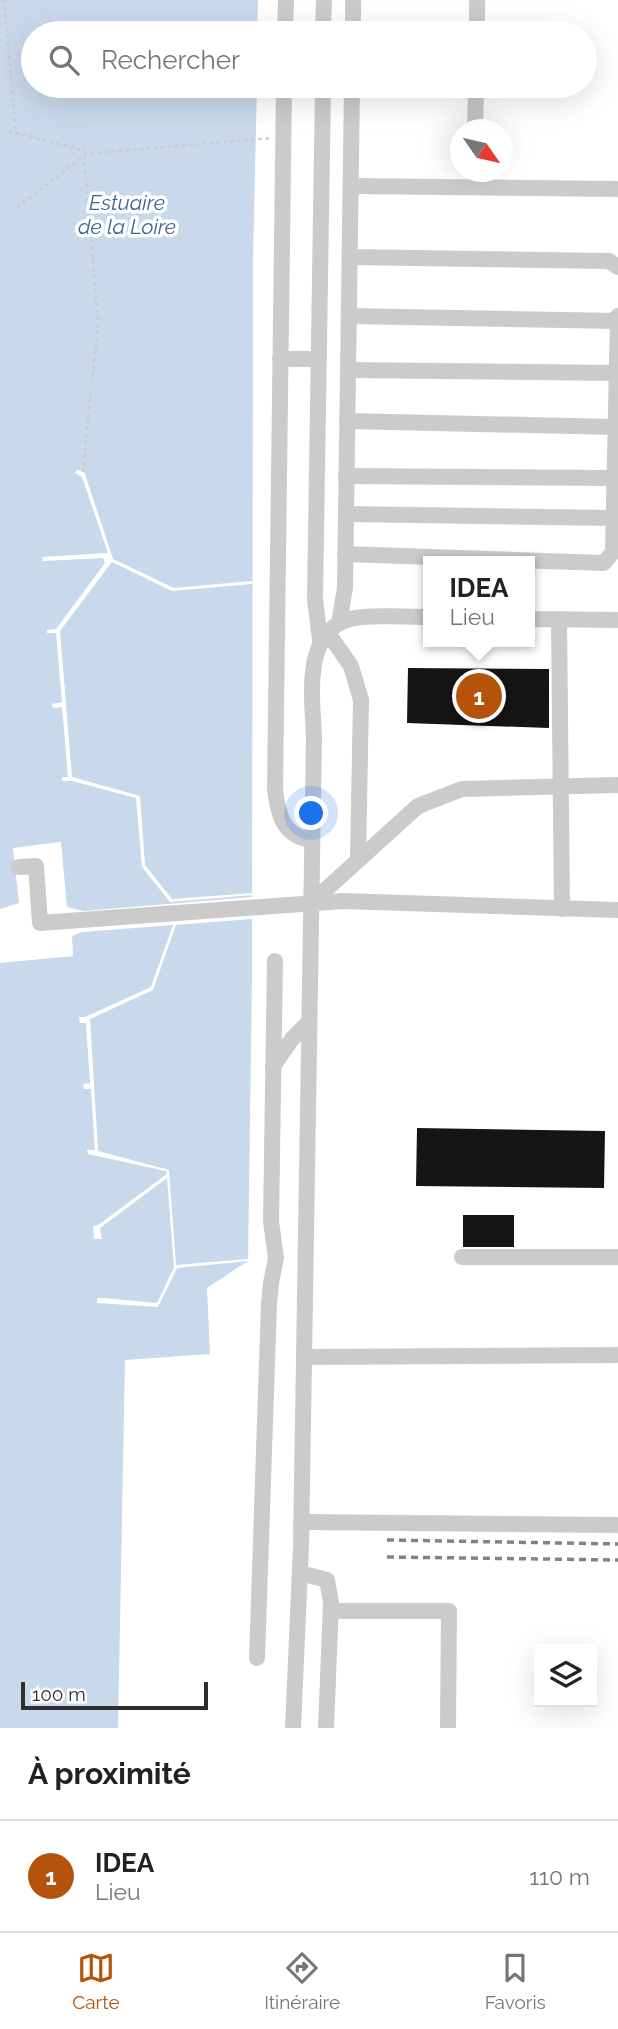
<!DOCTYPE html>
<html lang="fr">
<head>
<meta charset="utf-8">
<style>
	:root { --surface:#fff; --page:#f2f2f2; --text:#222; --muted:#767676; --line:#e0e0e0; --accent:#b45309 }
	body { margin:0; font-family:Raleway,sans-serif; background:var(--page); color:var(--text) }
	.controls { position:absolute; right:21px; bottom:21px; display:grid; overflow:hidden; border-radius:0px; box-shadow:0 7px 28px #0002 }
	.controls button { width:63px; height:63px; display:grid; place-items:center; padding:0; border:0; border-bottom:2px solid var(--line); background:var(--surface); color:var(--text); font:35px sans-serif }
	.compass { position:absolute; left:450px; top:119px; width:63px; height:63px; border-radius:50%; background:var(--surface); box-shadow:0 7px 28px #0002; rotate:124deg }
	.scale { position:absolute; left:21px; bottom:18px; width:187px; box-sizing:border-box; padding-left:7px; border:4px solid #2e2e2e; border-top:0; font-size:19px; line-height:24px; white-space:nowrap; color:#2e2e2e; -webkit-text-stroke:5px #fff; paint-order:stroke }
	.you { position:absolute; left:312px; top:814px; width:24px; height:24px; margin:-18px; border:5px solid #fff; border-radius:50%; background:#1a73e8; box-shadow:0 0 0 10px #1a73e833 }
	.badge { display:grid; place-items:center; width:46px; height:46px; border-radius:50%; background:var(--accent); color:#fff; font-size:23px; font-weight:700 }
	.pin { position:absolute; translate:-50% -50%; border:4px solid #fff; box-shadow:0 2px 7px #0006 }
	.popup { position:absolute; left:423px; top:556px; width:112px; height:91px; box-sizing:border-box; display:grid; place-content:center; border-radius:0px; background:var(--surface); filter:drop-shadow(0 2px 5px #0005); font-size:23px; white-space:nowrap; color:var(--muted) }
	.popup b { font-size:26px; color:var(--text) }
	.popup::after { content:''; position:absolute; left:50%; top:100%; margin-left:-14px; border:14px solid transparent; border-top-color:var(--surface) }
	.list { margin:0; padding:0; list-style:none }
	h2 { display:flex; justify-content:space-between; align-items:center; height:91px; margin:0; padding:0 28px; font-size:30px }
	h2 small { font-size:23px; font-weight:400; color:var(--muted) }
	.list li { display:grid; grid-template-columns:46px 1fr auto; gap:21px; align-items:center; box-sizing:border-box; height:112px; padding:0 28px; border-top:2px solid var(--line) }
	.list b { display:block; font-size:26px; white-space:nowrap }
	.list p { margin:0; font-size:23px; white-space:nowrap; color:var(--muted) }
	.list em { font-size:23px; font-style:normal; color:var(--muted) }
	.icon { flex:none; width:38px; height:38px; fill:none; stroke:currentColor; stroke-width:2; stroke-linecap:round; stroke-linejoin:round }
	.map { position:relative; flex:none; width:618px; height:1728px; overflow:hidden }
	.search { position:absolute; background:var(--surface); box-shadow:0 7px 28px #0002; left:21px; right:21px; top:21px; height:77px; display:flex; align-items:center; gap:18px; box-sizing:border-box; padding:0 24px; border-radius:38px; color:var(--muted); font-size:26px }
	.sheet { height:203px; background:var(--surface) }
	nav { display:flex; justify-content:space-around; align-items:center; box-sizing:border-box; height:98px; border-top:2px solid var(--line); background:var(--surface); font-size:19px; color:var(--muted) }
	nav a { display:grid; justify-items:center; gap:4px }
	nav .on { color:var(--accent) }
	.map>svg:first-child { display:block }
</style>
</head>
<body>
<div class="map">
<svg width="618" height="1728" viewBox="0 0 618 1728">
	<rect width="100%" height="100%" fill="#fff"/>
	<polygon fill="#c8d9eb" points="0,0 258,0 257,33 33,33 33,86 257,86 253,259 252,976 248,1261 207,1288 210,1354 125,1360 118,1728 0,1728"/>
	<g fill="#fff">
		<polygon points="77,470 84,471 113,559 174,588 252,581 252,584 172,591 112,562 60,631 72,777 140,796 145,865 172,899 253,893 253,895 170,902 142,867 136,798 72,781 62,781 62,777 68,777 62,707 53,708 52,704 62,702 56,633 47,633 47,630 56,629 105,563 103,558 43,561 42,557 108,553 82,477 75,473"/>
		<polygon points="61,842 67,907 83,911 252,897 252,919 176,925 153,990 90,1019 98,1151 169,1170 176,1265 248,1259 248,1261 177,1268 158,1307 97,1303 97,1298 104,1298 157,1303 174,1267 167,1178 100,1228 102,1239 94,1239 93,1226 98,1225 167,1174 166,1171 88,1154 87,1150 95,1150 91,1089 84,1089 83,1084 90,1083 86,1023 80,1023 79,1017 85,1017 151,987 173,925 82,932 72,936 73,956 0,963 0,909 19,903 13,848"/>
	</g>
	<g fill="#151515">
		<polygon points="408,668 549,669 549,728 407,723"/>
		<polygon points="417,1128 605,1131 604,1188 416,1186"/>
		<rect x="463" y="1215" width="51" height="32"/>
	</g>
	<g fill="none" stroke-linecap="round" stroke-linejoin="round">
		<g stroke="#cbcbcb" stroke-width="2.5" stroke-dasharray="3.5 3.5" stroke-linecap="butt">
			<polyline points="4,0 16,133"/>
			<polyline points="0,1 1,0"/>
			<polyline points="9,131 85,151"/>
			<polyline points="84,154 271,138"/>
			<polyline points="84,156 98,321"/>
			<polyline points="17,207 83,157"/>
			<polyline points="92,383 98,324"/>
			<polyline points="83,472 91,389"/>
		</g>
		<g stroke="#cbcbcb" stroke-width="16">
			<polyline points="285,33 286,0"/>
			<polyline points="323,33 324,0"/>
			<polyline points="353,33 353,0"/>
			<polyline points="477,33 477,0"/>
			<path d="M284,86L275,790C278,814 283,837 312,840"/>
			<polyline points="475,130 476,86"/>
			<polyline points="351,186 618,189"/>
			<polyline points="350,257 609,261 618,267"/>
			<polyline points="349,316 618,321"/>
			<polyline points="280,359 319,359"/>
			<polyline points="348,370 617,373"/>
			<polyline points="347,421 616,427"/>
			<polyline points="346,476 615,478"/>
			<polyline points="346,514 614,518"/>
			<polyline points="345,554 604,563 613,552 618,316"/>
			<polyline points="530,619 618,620"/>
			<polyline points="559,619 562,909"/>
			<polyline points="339,623 345,588 352,86"/>
			<polyline points="328,633 351,666 361,700 358,859"/>
			<polyline points="320,640 315,599 323,86"/>
			<polyline points="19,867 36,866 40,923 343,901 618,910"/>
			<polyline points="311,903 418,806 462,789 618,785"/>
			<polyline points="273,1066 292,1039 309,1022"/>
			<polyline points="462,1257 618,1257"/>
			<polyline points="304,1357 618,1355"/>
			<polyline points="301,1522 618,1525"/>
			<polyline points="300,1573 327,1580 331,1602 326,1728"/>
			<polyline points="331,1611 449,1611 448,1728"/>
			<polyline points="257,1658 269,1304 271,1283 276,1258 271,1221 275,961"/>
			<path d="M293,1728L301,1546L314,737C312,693 301,621 363,617C384,615 407,617 428,617"/>
		</g>
		<g stroke="#838383" stroke-width="3.5" stroke-dasharray="7 5" stroke-linecap="butt">
			<polyline points="387,1540 618,1544"/>
			<polyline points="387,1557 618,1560"/>
		</g>
	</g>
	<g text-anchor="middle" dominant-baseline="central" stroke-width="7" stroke-linejoin="round" paint-order="stroke">
		<g font-size="21" font-style="italic" fill="#3d658f" stroke="#fff">
			<text x="127" y="202">Estuaire<tspan x="127" dy="24">de la Loire</tspan></text>
		</g>
	</g>
</svg>
<div class="controls">
<button><svg class="icon" aria-label="layers" viewBox="0 0 24 24"><path d="M12 4l9 5-9 5-9-5zM3 14l9 5 9-5"/></svg></button>
</div>
<svg class="compass" viewBox="-18 -18 36 36"><path d="M0-13l5 13h-10z" fill="#e53935"/><path d="M0 13l5-13h-10z" fill="#767676"/></svg>
<div class="scale">100 m</div>
<div class="you"></div>
<div class="pin badge" style="left:479px;top:696px">1</div>
<div class="popup"><b>IDEA</b>Lieu</div>
<div class="search"><svg class="icon" aria-label="search" viewBox="0 0 24 24"><circle cx="10" cy="10" r="6"/><path d="M15 15l6 6"/></svg>Rechercher</div>
</div>
<section class="sheet">
<h2>À proximité<small></small></h2>
<ul class="list">
<li><span class="badge">1</span><div><b>IDEA</b><p>Lieu</p></div><em>110 m</em></li>
</ul>
</section>
<nav>
<a class="on"><svg class="icon" aria-label="map" viewBox="0 0 24 24"><path d="M3 6l6-2 6 2 6-2v14l-6 2-6-2-6 2zM9 4v14M15 6v14"/></svg>Carte</a>
<a><svg class="icon" aria-label="directions" viewBox="0 0 24 24"><path d="M12 3l9 9-9 9-9-9zM9 14v-3h6M13 9l2 2-2 2"/></svg>Itinéraire</a>
<a><svg class="icon" aria-label="saved" viewBox="0 0 24 24"><path d="M7 4h10v16l-5-4-5 4z"/></svg>Favoris</a>
</nav>
</body>
</html>
